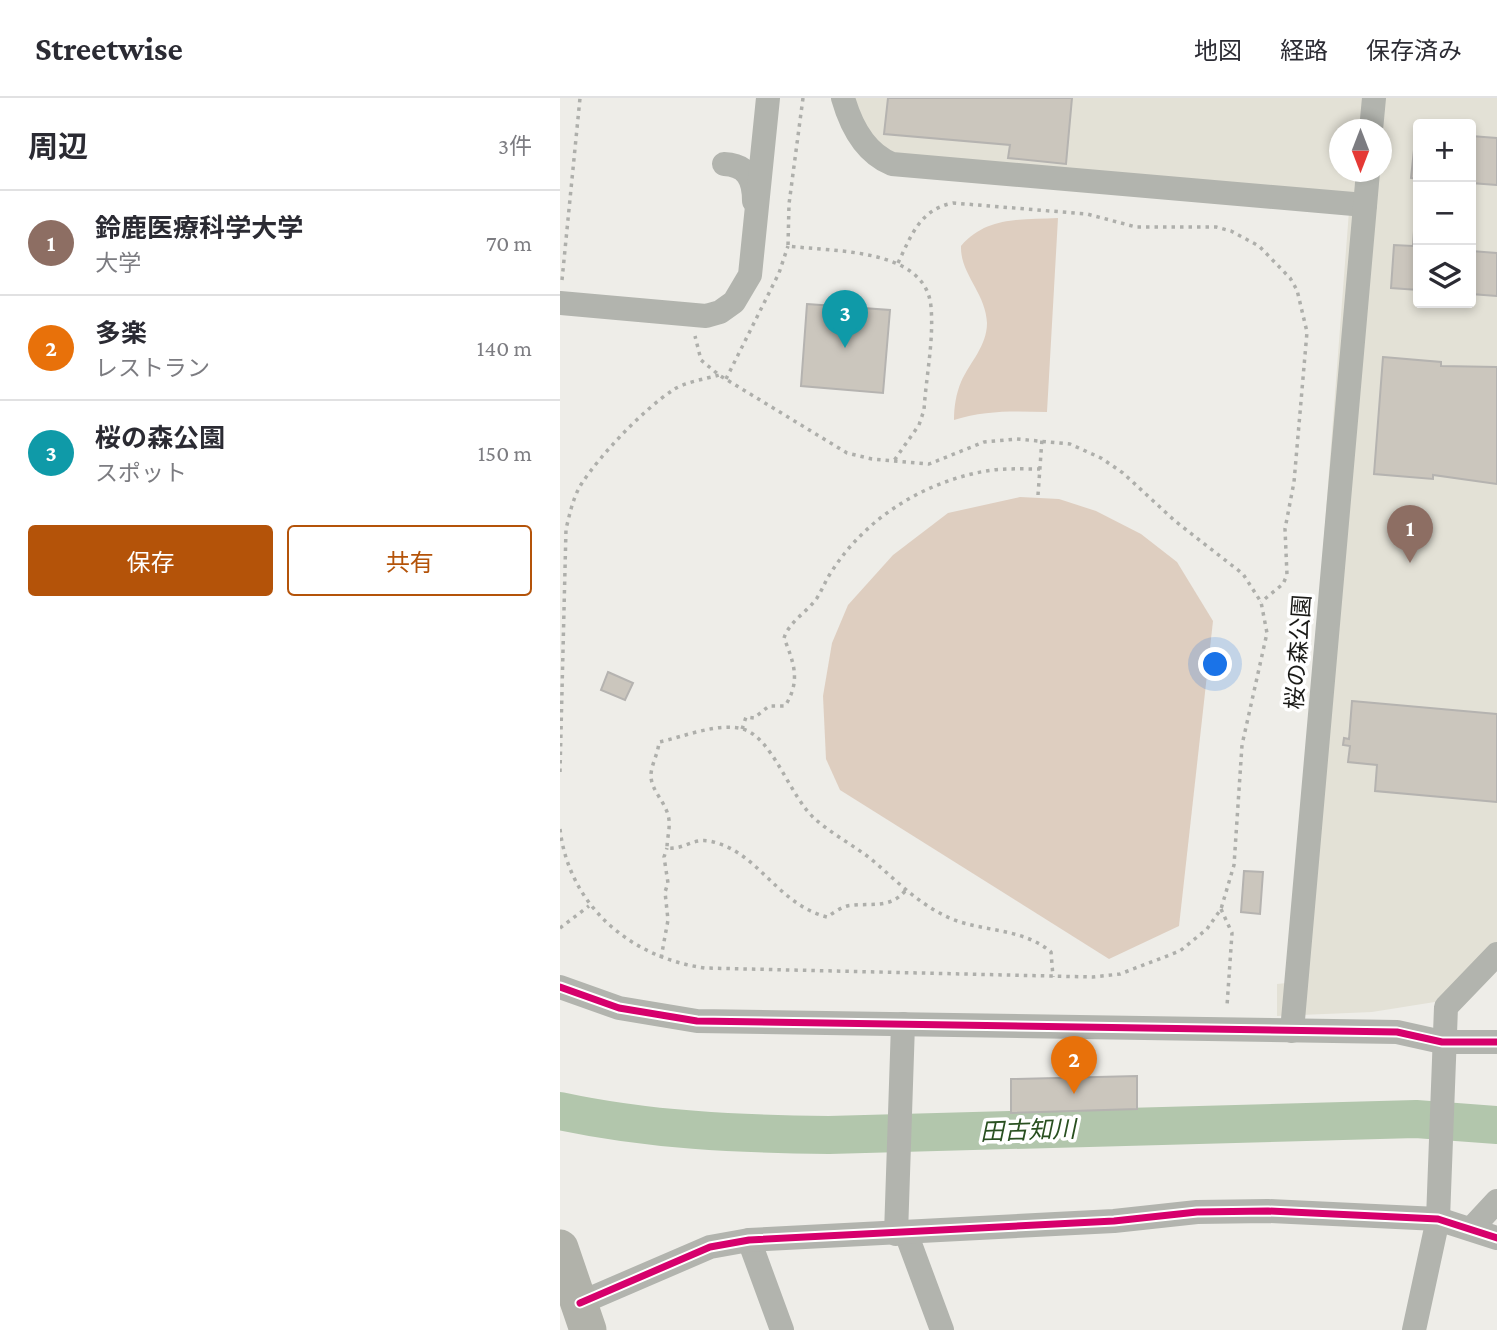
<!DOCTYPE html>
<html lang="ja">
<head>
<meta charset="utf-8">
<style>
	:root { --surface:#fff; --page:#f2f2f3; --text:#2b2b33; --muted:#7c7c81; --line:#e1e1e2; --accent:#b45309 }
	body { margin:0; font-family:"Crimson Pro","Noto Sans JP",serif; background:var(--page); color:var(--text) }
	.controls { position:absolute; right:21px; top:21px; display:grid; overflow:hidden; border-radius:7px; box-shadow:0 4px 10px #0003 }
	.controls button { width:63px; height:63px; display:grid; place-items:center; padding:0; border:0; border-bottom:2px solid var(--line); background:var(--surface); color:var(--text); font:35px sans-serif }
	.compass { position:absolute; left:769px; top:21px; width:63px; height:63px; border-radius:50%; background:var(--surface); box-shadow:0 4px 10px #0003; rotate:180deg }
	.you { position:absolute; left:656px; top:567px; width:24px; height:24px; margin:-18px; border:5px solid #fff; border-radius:50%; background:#1a73e8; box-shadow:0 0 0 10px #1a73e833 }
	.badge { display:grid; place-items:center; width:46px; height:46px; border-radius:50%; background:var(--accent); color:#fff; font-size:23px; font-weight:700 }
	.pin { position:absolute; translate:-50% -58px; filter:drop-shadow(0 2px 4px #0008) }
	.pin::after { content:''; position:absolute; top:37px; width:24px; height:21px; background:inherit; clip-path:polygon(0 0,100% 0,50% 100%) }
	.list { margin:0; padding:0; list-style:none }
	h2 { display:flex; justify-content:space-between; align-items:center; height:91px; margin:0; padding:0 28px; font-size:30px }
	h2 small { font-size:23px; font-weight:400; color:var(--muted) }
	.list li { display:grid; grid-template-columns:46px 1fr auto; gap:21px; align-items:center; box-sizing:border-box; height:105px; padding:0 28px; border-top:2px solid var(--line) }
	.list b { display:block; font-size:26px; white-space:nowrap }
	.list p { margin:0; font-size:23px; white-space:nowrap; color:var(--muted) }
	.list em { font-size:23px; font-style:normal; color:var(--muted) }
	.actions { display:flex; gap:14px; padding:21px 28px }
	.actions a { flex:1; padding:16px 0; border:2px solid var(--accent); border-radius:7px; text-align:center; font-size:24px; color:var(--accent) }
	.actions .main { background:var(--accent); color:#fff }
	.icon { flex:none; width:38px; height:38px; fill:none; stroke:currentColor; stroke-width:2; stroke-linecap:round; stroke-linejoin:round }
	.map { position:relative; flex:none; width:937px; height:1232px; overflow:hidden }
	header { display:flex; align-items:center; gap:42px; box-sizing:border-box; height:98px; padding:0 35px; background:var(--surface); border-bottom:2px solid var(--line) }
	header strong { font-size:33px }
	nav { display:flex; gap:38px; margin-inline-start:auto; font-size:24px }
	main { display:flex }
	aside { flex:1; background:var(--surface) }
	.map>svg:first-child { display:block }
</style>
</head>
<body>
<header>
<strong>Streetwise</strong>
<nav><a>地図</a><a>経路</a><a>保存済み</a></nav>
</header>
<main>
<aside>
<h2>周辺<small>3件</small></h2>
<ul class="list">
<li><span class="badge" style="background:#8d6e63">1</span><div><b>鈴鹿医療科学大学</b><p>大学</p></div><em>70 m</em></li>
<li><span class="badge" style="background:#e8710a">2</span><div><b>多楽</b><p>レストラン</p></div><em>140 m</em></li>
<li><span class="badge" style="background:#0f9aa8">3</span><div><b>桜の森公園</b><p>スポット</p></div><em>150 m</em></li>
</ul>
<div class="actions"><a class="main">保存</a><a>共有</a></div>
</aside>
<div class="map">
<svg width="937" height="1232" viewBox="0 0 937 1232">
	<rect width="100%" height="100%" fill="#eeede8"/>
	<path fill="#e3e1d6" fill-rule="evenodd" d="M273,0H937V844L881,903L812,914L717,918V886L727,885L742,726L789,113L318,72ZM858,26H911V205H858ZM780,32H822V74H780Z"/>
	<g fill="#decec0">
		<path d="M498,120L487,314C454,313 425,312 394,322C394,309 396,296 401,284C410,264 427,248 427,225C426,195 400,176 401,148C427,118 461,122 498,120Z"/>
		<polygon points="460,399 499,401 536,413 581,436 617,464 653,523 619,828 549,861 280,692 266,661 263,598 272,545 288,507 333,457 388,415"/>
	</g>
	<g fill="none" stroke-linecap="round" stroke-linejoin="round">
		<path stroke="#b2c6ac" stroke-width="38" d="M0,1013C88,1032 179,1036 269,1037L856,1021L937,1027"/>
	</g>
	<g fill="#cbc6bd" stroke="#b5b3b0" stroke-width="2">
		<polygon points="328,0 512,0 506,66 448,60 450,47 324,36"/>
		<polygon points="856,33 858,34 858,81 851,80"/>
		<polygon points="911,38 937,40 937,87 911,85"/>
		<polygon points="854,133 858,133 858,192 831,190 834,147 853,148"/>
		<polygon points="911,153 937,155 937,198 911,196"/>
		<polygon points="247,206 330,212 323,295 241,288"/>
		<polygon points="823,259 881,264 881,268 937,269 937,386 873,377 873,381 814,376"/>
		<polygon points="48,574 73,585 65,602 41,592"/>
		<polygon points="792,603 937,616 937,704 815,693 817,667 788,664 790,648 783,647 784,640 789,641"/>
		<polygon points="684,773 703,774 700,816 681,814"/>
		<polygon points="577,978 577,1011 451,1015 451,981"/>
	</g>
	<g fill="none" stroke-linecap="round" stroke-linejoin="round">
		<g stroke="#aeafab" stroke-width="3.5" stroke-dasharray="3.5 5" stroke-linecap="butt">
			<path d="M243,0L229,106L228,148C272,154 366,149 371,209C374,242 366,279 364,312L359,327L333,364"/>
			<path d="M338,165C351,138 360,111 393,105L527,116L576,129H656L671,133L699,148L730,180L737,192L747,234L734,384L725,431L727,477L723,486L701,504"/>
			<polyline points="2,182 20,0"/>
			<polyline points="166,281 219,175 228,148"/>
			<polyline points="478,397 482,341"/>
			<path d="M182,631L186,619L194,620L209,608H225C241,583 234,565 224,540C229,524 247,514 257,500C262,492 265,484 270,476C304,421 363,384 426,373C443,370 462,371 480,371"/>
			<path d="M0,674L6,431C10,415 13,399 22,385C42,355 83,312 113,292C125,284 145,281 159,277"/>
			<path d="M0,731C9,808 71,860 145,870L533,879L560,876L620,853L647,831L661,811L674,767L682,647L707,535L701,504L683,476L615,423L563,375L541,360L510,346L457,341L424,344L369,366L312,361L287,355L159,277L141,262L135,238"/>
			<path d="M345,793C329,812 308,804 287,808C280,810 273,815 267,819C216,806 198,752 149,743C133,740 123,752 107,750C107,741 110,731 109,722C107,704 90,693 91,676C92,665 98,656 99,644C123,639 158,624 183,631C213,640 230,699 255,721C272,736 293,747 311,761C337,783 359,807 392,821C424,834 463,830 491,854L493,879"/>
			<polyline points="661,811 672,835 667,908"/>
			<polyline points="0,830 29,808"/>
			<polyline points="101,860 108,822 105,794 108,785 104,759 107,750"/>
		</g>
		<g stroke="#b2b4ae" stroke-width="24">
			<path d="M283,0C291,28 305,55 332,66L805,107"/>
			<polyline points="811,32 814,0"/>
			<path d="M164,66C187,67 194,81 194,103"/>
			<polyline points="0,205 146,218 160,214 174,204 190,177 208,0"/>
			<polyline points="0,889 59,910 137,923 837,934 882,944 937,944"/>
			<polyline points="732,933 808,74"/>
			<polyline points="911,1131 937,1103"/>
			<polyline points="346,1135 382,1232"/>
			<polyline points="336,1136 343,926"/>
			<polyline points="189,1142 222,1232"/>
			<polyline points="20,1205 150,1149 189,1142 554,1123 637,1114 708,1113 878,1121 937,1140"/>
			<polyline points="854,1232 878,1121 886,909 937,856"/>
		</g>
		<polyline stroke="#b1b2aa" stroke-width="37" points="0,1150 28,1232"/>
		<defs>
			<g id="cycleway">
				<polyline points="0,889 59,910 137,923 837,934 882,944 937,944"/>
				<polyline points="20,1205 150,1149 189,1142 554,1123 637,1114 708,1113 878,1121 937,1140"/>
			</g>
		</defs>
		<use href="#cycleway" stroke="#fff" stroke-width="11"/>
		<use href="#cycleway" stroke="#d6006c" stroke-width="7"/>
	</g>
	<g text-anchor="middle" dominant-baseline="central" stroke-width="7" stroke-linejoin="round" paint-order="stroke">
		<g font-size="23" fill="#1a1a17" stroke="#fff">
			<text transform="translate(738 554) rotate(-86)">桜の森公園</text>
		</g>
		<g font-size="24" font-style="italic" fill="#295020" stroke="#fff">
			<text transform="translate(468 1032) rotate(-2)">田古知川</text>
		</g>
	</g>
</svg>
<div class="controls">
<button>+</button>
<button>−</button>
<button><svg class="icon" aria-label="layers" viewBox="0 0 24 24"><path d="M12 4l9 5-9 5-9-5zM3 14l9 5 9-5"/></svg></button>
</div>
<svg class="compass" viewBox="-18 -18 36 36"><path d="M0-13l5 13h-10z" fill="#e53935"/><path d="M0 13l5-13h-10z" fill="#7c7c81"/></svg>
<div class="you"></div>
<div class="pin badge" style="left:850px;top:465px;background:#8d6e63">1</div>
<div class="pin badge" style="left:514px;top:996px;background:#e8710a">2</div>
<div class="pin badge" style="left:285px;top:250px;background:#0f9aa8">3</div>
</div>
</main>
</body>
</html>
